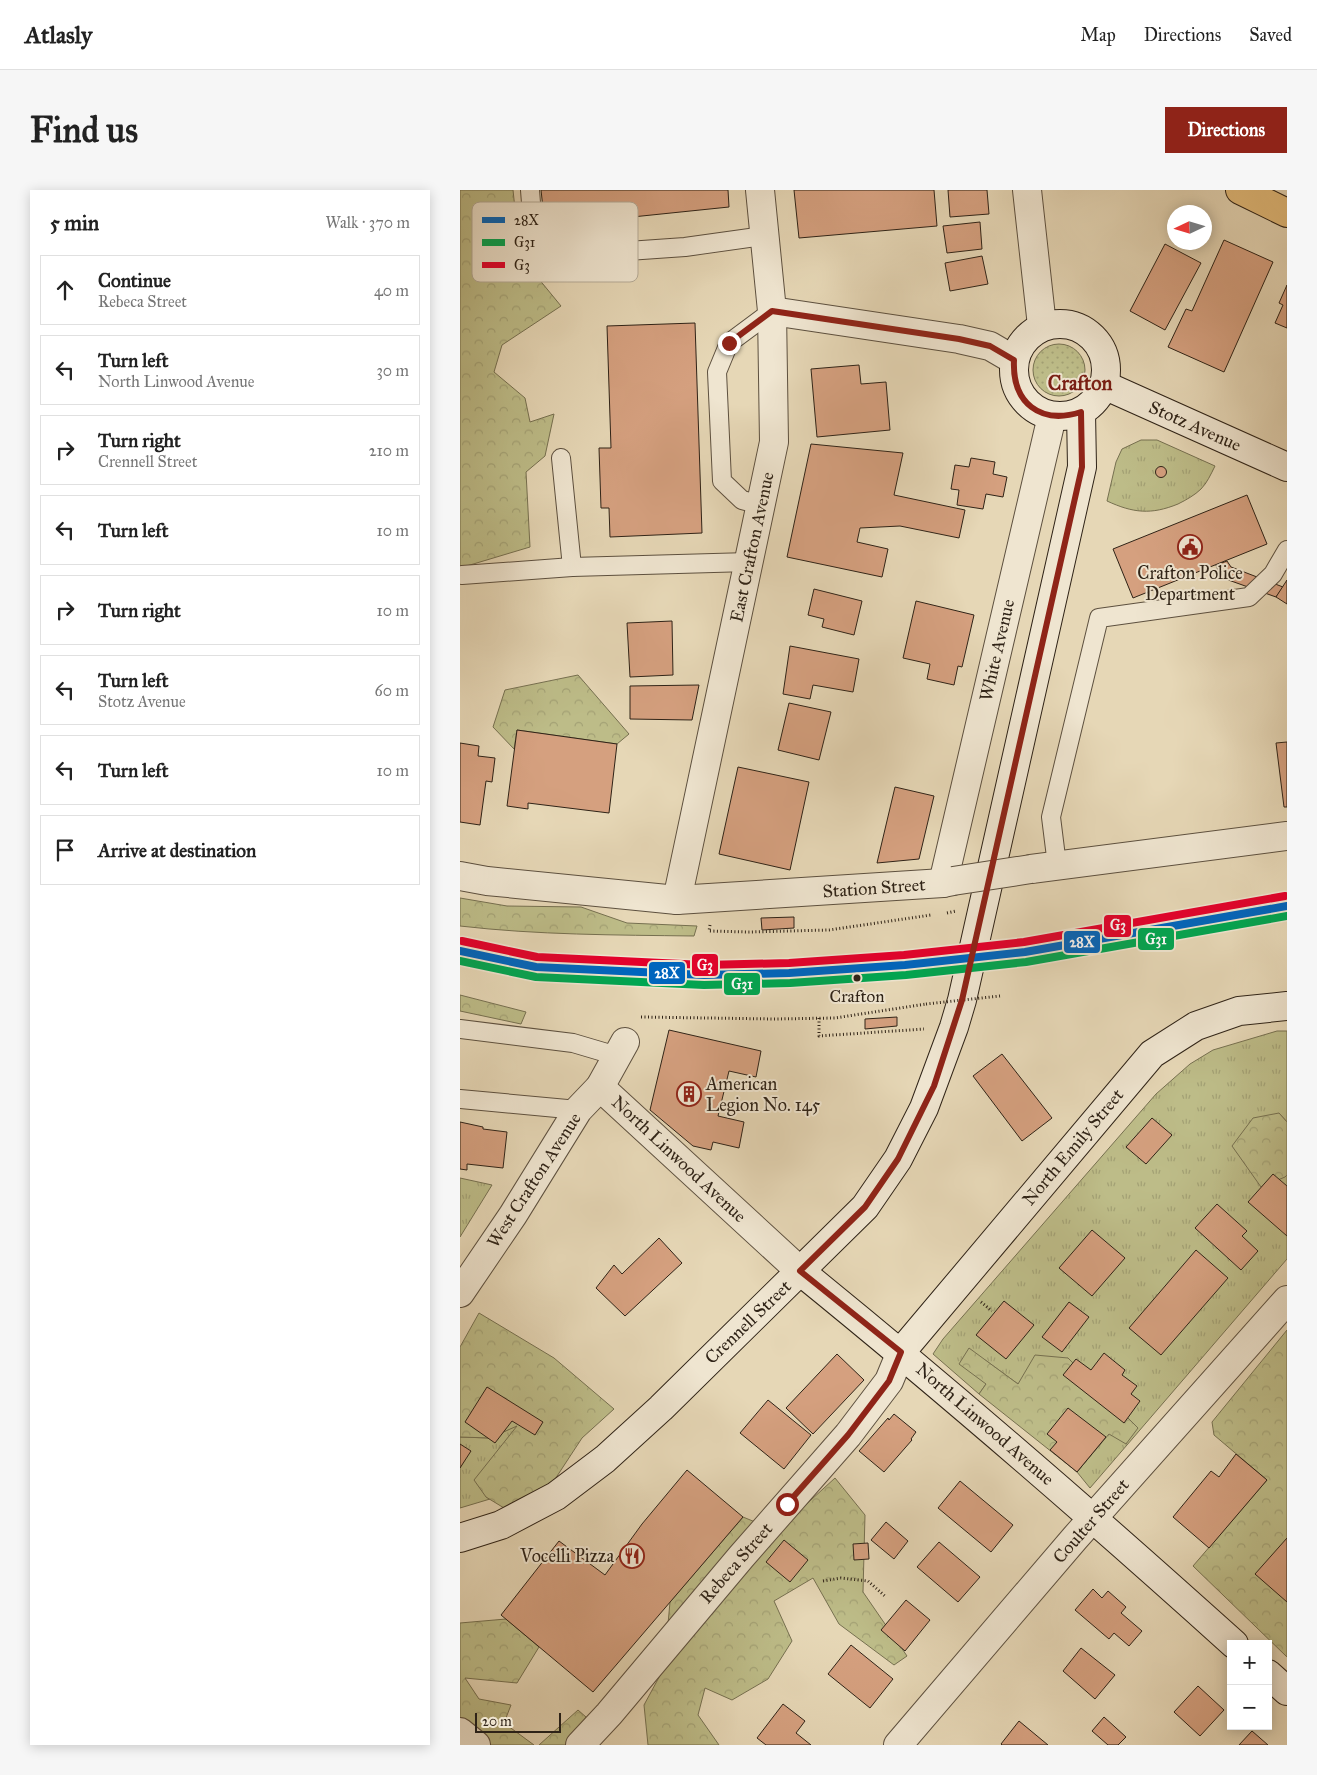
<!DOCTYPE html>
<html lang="en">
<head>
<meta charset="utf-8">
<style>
	:root { --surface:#fff; --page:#f6f6f6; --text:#222; --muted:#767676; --line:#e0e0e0; --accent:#8f2418 }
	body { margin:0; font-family:"IM FELL Great Primer",serif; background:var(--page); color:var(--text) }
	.controls { position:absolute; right:15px; bottom:15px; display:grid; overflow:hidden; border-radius:0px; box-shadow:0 2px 12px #0003 }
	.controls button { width:45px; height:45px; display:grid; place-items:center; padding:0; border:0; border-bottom:1px solid var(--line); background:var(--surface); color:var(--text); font:25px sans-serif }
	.compass { position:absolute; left:707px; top:15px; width:45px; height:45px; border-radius:50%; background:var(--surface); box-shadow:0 2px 12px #0003; rotate:266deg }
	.scale { position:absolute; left:15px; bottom:12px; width:86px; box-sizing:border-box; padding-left:5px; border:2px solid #2f2317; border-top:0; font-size:14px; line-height:18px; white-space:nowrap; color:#2f2317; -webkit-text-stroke:4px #efe5d0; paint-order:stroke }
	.stop { position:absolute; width:15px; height:15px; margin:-11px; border:4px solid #8f2418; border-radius:50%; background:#fff }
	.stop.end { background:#8f2418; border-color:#fff; box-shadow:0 1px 5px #0008 }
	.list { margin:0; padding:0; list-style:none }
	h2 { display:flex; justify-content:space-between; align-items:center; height:65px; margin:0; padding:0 20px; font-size:21px }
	h2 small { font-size:16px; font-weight:400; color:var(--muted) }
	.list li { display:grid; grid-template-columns:32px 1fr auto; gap:15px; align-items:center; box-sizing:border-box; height:70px; margin:0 10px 10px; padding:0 10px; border:1px solid var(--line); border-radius:0px }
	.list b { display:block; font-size:19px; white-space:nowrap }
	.list p { margin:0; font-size:16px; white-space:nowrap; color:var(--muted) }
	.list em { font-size:16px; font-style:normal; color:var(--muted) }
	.icon { flex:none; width:28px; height:28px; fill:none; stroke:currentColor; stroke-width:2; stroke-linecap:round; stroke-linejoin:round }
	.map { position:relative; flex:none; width:827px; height:1555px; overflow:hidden; border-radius:0px }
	header { display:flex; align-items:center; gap:30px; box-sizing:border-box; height:70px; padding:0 25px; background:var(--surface); border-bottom:1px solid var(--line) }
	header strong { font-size:24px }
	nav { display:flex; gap:28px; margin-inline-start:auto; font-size:18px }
	.intro { display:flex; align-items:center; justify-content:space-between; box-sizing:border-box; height:120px; padding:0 30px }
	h1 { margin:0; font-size:35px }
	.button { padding:12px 22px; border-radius:0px; background:var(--accent); color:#fff; font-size:18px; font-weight:700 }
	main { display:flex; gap:30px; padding:0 30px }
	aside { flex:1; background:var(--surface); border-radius:0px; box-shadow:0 2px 12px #0003 }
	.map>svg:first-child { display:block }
</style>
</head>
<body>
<header>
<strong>Atlasly</strong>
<nav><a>Map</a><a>Directions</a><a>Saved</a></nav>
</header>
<div class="intro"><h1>Find us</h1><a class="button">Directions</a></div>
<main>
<aside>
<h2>5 min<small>Walk · 370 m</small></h2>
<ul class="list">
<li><svg class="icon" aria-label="ahead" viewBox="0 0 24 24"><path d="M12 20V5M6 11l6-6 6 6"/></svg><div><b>Continue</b><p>Rebeca Street</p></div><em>40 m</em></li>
<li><svg class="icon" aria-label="left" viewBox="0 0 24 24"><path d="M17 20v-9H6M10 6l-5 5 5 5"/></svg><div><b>Turn left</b><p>North Linwood Avenue</p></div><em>30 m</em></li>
<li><svg class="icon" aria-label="right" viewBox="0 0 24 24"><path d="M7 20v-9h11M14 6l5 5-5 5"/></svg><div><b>Turn right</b><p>Crennell Street</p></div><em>210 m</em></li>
<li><svg class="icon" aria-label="left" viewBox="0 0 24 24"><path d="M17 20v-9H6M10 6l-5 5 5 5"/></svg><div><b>Turn left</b></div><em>10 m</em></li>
<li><svg class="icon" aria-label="right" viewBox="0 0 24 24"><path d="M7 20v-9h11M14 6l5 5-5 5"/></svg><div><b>Turn right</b></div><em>10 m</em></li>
<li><svg class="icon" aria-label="left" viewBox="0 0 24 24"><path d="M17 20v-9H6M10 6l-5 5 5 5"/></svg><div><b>Turn left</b><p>Stotz Avenue</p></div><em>60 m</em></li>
<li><svg class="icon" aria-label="left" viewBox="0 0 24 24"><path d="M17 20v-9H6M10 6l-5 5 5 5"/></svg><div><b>Turn left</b></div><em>10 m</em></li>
<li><svg class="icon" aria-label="arrive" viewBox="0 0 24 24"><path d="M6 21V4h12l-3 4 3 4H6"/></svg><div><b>Arrive at destination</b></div></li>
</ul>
</aside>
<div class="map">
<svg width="827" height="1555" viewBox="0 0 827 1555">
	<defs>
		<pattern id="grass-tufts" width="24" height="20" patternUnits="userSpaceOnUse" patternTransform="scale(1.25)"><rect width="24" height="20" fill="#bdbc88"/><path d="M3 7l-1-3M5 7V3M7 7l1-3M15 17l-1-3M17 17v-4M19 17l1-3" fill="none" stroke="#a3a175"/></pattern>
		<pattern id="forest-crowns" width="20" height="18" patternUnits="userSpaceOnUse" patternTransform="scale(1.25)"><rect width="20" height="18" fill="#bdbc88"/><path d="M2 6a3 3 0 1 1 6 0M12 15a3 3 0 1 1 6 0" fill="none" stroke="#a3a175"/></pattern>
		<pattern id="garden-dots" width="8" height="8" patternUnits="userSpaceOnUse" patternTransform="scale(1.25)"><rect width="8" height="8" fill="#bdbc88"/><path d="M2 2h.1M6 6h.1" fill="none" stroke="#a3a175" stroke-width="1.8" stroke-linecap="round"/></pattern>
	</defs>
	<rect width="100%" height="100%" fill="#e6d7b6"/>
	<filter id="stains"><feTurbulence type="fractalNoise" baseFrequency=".004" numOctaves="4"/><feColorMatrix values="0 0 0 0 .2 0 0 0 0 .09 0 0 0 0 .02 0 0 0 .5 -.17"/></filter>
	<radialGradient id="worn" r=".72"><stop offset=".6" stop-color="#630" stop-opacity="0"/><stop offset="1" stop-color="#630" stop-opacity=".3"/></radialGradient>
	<g fill="url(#grass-tufts)" stroke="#767050">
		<path d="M681,250H697L755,276C751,284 747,293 741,299C735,305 726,310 718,314C691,325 673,323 647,311L656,272L662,259Z"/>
		<polygon points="817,841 827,841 827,932 819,923 825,987 827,985 827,1069 630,1298 617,1282 649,1243 678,1238 608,1168 558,1194 525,1170 526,1194 519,1204 473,1164 483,1149 696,904 730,874 753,860"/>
		<polygon points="0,988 32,995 0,1047"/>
		<polygon points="58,1235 26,1307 30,1309 0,1318 0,1247 30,1248"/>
	</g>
	<g fill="url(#forest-crowns)" stroke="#767050">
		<polygon points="0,0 53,0 60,66 101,116 42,155 34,182 65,208 70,232 94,224 85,266 66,282 70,357 0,378"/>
		<polygon points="118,485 169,544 157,554 57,540 54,559 33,537 45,500"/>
		<path d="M0,708L47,716L121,717L167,733L237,736L234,746C156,745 77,745 0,736Z"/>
		<polygon points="0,805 66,822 61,834 0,821"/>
		<polygon points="819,923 827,932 827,985 825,987 801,997 772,956 793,928"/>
		<polygon points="19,1123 94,1168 154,1219 122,1248 84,1306 49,1321 26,1307 14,1290 57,1236 30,1248 0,1247 0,1157"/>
		<polygon points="827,1140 827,1467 733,1376 807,1290 754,1245 752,1232"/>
		<polygon points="509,1158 558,1194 575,1165 608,1168 678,1238 666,1254 649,1244 617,1282 519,1204 526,1194 499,1174"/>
		<polygon points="375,1288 405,1325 403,1402 447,1466 434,1475 379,1434 353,1388 314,1411 332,1451 308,1489 272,1510 245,1498 238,1525 259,1555 188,1555 184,1515 204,1478 210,1412 283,1327 317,1341"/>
		<polygon points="46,1429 79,1457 57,1493 5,1488 19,1509 51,1515 44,1533 74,1555 0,1555 0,1433"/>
		<polygon points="118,1520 126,1527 110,1555 79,1555"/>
	</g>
	<circle fill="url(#garden-dots)" stroke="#767050" cx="599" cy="180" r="26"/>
	<g fill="#d5a07f" stroke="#2f2317">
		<polygon points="81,0 268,0 269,17 85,36"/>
		<polygon points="334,0 474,0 477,36 339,48"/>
		<polygon points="488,0 527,0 529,24 490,27"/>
		<polygon points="520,32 522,59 487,63 483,36"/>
		<polygon points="764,50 813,72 764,182 708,157 726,119 732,121"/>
		<polygon points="705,54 741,73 705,140 670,121"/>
		<polygon points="522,66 528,94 490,101 485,73"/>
		<polygon points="827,95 827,138 815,133 823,115 819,113"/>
		<polygon points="235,133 242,343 150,347 149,318 141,318 139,258 151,258 147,136"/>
		<polygon points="399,175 401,194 426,192 430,240 357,247 351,179"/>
		<polygon points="351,254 443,263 434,305 505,320 499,348 440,336 400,338 397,352 428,359 422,387 327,367"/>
		<polygon points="511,268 535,272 533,284 547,287 543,307 526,304 523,319 497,315 499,300 491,299 495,275 509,277"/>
		<circle cx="701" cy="282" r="5.5"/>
		<polygon points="787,305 807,354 673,408 653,359"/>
		<polygon points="767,371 771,377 823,397 816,407 760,387 756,375"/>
		<polygon points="827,390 827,414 816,407"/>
		<polygon points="354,399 402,411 394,445 362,437 364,429 348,425"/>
		<polygon points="456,411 514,425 502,477 498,476 494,495 467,489 470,474 443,468"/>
		<polygon points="212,431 213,485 170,487 167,433"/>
		<polygon points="330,456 399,469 393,502 353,495 350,509 323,504"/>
		<polygon points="239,495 232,530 170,529 170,496"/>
		<polygon points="329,513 371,522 359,570 318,560"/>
		<polygon points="57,540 157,554 149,623 68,613 68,619 47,616"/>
		<polygon points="827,552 827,617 824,617 816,553"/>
		<polygon points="0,553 19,556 18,566 35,568 32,592 26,591 20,635 0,632"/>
		<polygon points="278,577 349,592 330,680 259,664"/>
		<polygon points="435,597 474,606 459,669 417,673"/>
		<polygon points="334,727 334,738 302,740 301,728"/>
		<polygon points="437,827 437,836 405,839 405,829"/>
		<polygon points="209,840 301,861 296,887 269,881 258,926 284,932 279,958 253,952 251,960 233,956 190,920"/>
		<polygon points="542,864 592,928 562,951 513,886"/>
		<polygon points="692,928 712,945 686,974 666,957"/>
		<polygon points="0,932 23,937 23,939 47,942 43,978 7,974 7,980 0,979"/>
		<polygon points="813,984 827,996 827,1046 788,1012"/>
		<polygon points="757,1014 787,1041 782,1046 798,1061 781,1080 735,1038"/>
		<polygon points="632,1040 665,1068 632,1106 599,1078"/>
		<polygon points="199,1048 222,1073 165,1126 136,1098 154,1075 162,1084"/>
		<polygon points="736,1060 768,1088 701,1165 669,1138"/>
		<polygon points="544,1111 574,1135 546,1169 516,1145"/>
		<polygon points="609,1112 629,1127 602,1162 582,1147"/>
		<polygon points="644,1163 665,1180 662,1185 677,1196 671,1204 680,1211 664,1233 603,1185 616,1169 631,1180"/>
		<polygon points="377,1164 404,1190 353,1244 326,1218"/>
		<polygon points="27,1197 83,1232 75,1245 52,1231 35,1253 5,1232"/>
		<polygon points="308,1210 351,1245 324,1279 280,1243"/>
		<polygon points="608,1218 646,1247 617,1282 590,1260 597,1252 587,1244"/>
		<polygon points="434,1224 456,1242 451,1249 452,1250 424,1282 399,1261 428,1228 429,1230"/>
		<polygon points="0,1254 11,1261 0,1278"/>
		<polygon points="776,1264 807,1290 749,1358 713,1327 751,1281 759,1287"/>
		<polygon points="227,1280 283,1327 133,1502 41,1425 99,1351 145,1385 182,1334"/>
		<polygon points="500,1291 553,1335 531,1362 478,1318"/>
		<polygon points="426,1332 448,1351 434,1369 411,1350"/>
		<polygon points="827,1348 827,1412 795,1384"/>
		<polygon points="324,1350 348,1370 330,1392 306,1372"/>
		<polygon points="479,1352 520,1387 498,1412 457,1377"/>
		<polygon points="408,1353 409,1369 394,1370 393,1354"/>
		<polygon points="633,1399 642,1408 648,1401 666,1417 661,1423 682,1441 669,1456 654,1443 649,1449 615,1420"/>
		<polygon points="446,1410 470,1430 445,1461 421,1440"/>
		<polygon points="391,1455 433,1489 410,1518 368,1484"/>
		<polygon points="621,1458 655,1485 635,1509 603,1481"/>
		<polygon points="738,1496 764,1520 740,1546 714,1522"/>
		<polygon points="323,1514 345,1531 336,1543 351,1555 306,1555 297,1548"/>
		<polygon points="644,1527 666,1547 658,1555 648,1555 632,1541"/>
		<polygon points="559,1531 588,1555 542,1555 541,1554"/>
		<polygon points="792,1541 808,1555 779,1555"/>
	</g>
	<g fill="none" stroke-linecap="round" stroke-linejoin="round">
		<defs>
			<g id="lane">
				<polyline points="70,0 72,26 80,56 90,61 139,63 225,57 304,46"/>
				<polyline points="101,268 112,377 289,372"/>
				<polyline points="301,315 282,310 262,291 257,182 269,153 312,121"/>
				<polyline points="2,385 112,377"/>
				<polyline points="597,675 591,627 639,428 789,407 813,384 827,360"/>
				<polyline points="0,761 76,777 244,785 329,783 445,775"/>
				<polyline points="565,762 827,716"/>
				<polyline points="0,839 113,853 157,866"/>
				<polyline points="0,909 118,920"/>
			</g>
			<g id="street">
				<polyline points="567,0 582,136"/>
				<polyline points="312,121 499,149 530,156 554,170"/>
				<polyline points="571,679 827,646"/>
				<polyline points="0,686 27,691 217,710 483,693 493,691"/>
				<polyline points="483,693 592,226"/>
				<polyline points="217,710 314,252 312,121 300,0"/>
				<polyline points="140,897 340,1081"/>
				<polyline points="0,1103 53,1025 118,920 140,897 165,852"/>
				<polyline points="0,1542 16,1555"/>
				<polyline points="120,1555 149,1524 281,1367 388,1245 429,1191 441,1162"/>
				<polyline points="438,1555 615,1348 827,1110"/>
			</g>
			<g id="secondary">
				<circle cx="600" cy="180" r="46"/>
				<polyline points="644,195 827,277"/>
				<path d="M340,1081C488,1201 632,1326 774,1454"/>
				<polyline points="441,1162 692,864 736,836 779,821 827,816"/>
				<polyline points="0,1348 41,1335 96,1306 145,1269 201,1218 405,1017 438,969 464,918 494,837 502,810 622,277 621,222"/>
				<polyline points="808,1484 827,1501"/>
			</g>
			<polyline id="primary" points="780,0 827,23"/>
		</defs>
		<use href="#lane" stroke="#5d503f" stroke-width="20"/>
		<use href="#street" stroke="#5d503f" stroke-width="30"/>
		<use href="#secondary" stroke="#2f2317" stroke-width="30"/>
		<use href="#primary" stroke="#2f2317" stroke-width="30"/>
		<g stroke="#2f2317" stroke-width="3" stroke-dasharray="1 2.5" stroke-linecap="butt">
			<polyline points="250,735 249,741 289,742 369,740 471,725"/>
			<polyline points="181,827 314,829 375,828 466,814"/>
			<polyline points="359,828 359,846 464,839"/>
			<polyline points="521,1112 532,1121"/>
			<polyline points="363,1391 381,1388 408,1391 426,1407"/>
		</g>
		<use href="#lane" stroke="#efe5d0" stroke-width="18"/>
		<use href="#street" stroke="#efe5d0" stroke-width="28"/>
		<use href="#secondary" stroke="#efe5d0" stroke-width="28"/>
		<use href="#primary" stroke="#e3bc7b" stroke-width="28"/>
		<defs>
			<polyline id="lane-bridge" points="445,775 565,762"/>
			<polyline id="street-bridge" points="493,691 571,679"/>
		</defs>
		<use href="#lane-bridge" stroke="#5d503f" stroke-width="20" stroke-linecap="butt"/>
		<use href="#street-bridge" stroke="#5d503f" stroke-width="30" stroke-linecap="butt"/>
		<g stroke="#2f2317" stroke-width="3" stroke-dasharray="1 2.5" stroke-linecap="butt">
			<polyline points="487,723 496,721"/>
			<polyline points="466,814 540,806"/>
		</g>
		<use href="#lane-bridge" stroke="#efe5d0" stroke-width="18"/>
		<use href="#street-bridge" stroke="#efe5d0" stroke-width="28"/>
		<defs>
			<polyline id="bus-1" points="0,761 76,777 244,785 329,783 445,775 565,762 827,716"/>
			<polyline id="bus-2" points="0,771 76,787 244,795 330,793 446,785 566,772 827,726"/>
			<polyline id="bus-3" points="2,751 77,767 244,775 329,773 444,765 564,752 825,706"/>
		</defs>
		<use href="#bus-1" stroke="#efe5d0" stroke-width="11"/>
		<use href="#bus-2" stroke="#efe5d0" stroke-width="11"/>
		<use href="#bus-3" stroke="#efe5d0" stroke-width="11"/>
		<use href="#bus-1" stroke="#0065bd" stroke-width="8"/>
		<use href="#bus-2" stroke="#00a651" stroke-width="8"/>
		<use href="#bus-3" stroke="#e4002b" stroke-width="8"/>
	</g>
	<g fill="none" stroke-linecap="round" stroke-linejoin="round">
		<path stroke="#8f2418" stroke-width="6" d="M269,153L312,121L499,149L530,156L554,170C552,213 580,235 621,222L622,277L502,810L474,896L438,969L405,1017L340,1081L441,1162L429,1191L388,1245L327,1314"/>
	</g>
	<defs>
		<symbol id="civic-ring" viewBox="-11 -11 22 22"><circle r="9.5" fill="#efe5d0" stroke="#8f2418" stroke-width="1.5"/><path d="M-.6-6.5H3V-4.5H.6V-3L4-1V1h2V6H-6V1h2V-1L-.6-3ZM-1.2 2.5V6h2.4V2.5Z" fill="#8f2418"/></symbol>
		<symbol id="building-ring" viewBox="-11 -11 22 22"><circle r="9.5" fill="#efe5d0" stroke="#8f2418" stroke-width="1.5"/><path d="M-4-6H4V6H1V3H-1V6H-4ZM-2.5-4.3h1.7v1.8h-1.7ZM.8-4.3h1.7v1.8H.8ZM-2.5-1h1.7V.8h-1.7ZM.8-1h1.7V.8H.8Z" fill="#8f2418"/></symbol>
		<symbol id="restaurant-ring" viewBox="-11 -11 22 22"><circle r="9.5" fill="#efe5d0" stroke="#8f2418" stroke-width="1.5"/><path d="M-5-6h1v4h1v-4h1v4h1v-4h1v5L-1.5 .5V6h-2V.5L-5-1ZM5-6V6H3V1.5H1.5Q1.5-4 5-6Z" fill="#8f2418"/></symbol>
	</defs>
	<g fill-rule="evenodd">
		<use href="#civic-ring" x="716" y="343" width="28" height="28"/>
		<use href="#building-ring" x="215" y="890" width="28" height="28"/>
		<use href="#restaurant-ring" x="158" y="1352" width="28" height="28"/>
	</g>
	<circle fill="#2f2317" stroke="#efe5d0" stroke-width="2" cx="397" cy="788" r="4.5"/>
	<g text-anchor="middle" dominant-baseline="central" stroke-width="4" stroke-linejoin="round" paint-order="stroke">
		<g font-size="17" fill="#2f2317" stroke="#efe5d0">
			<text x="397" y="806">Crafton</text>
		</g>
		<g font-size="18" fill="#2f2317" stroke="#efe5d0">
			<text transform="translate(735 236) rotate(24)">Stotz Avenue</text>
			<text transform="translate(292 357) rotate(-78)">East Crafton Avenue</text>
			<text transform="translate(537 460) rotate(-77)">White Avenue</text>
			<text transform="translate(414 698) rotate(-4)">Station Street</text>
			<text transform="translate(613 957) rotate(-50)">North Emily Street</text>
			<text transform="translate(219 969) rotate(43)">North Linwood Avenue</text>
			<text transform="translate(74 990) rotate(-57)">West Crafton Avenue</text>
			<text transform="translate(288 1132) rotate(-44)">Crennell Street</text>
			<text transform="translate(525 1234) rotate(41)">North Linwood Avenue</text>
			<text transform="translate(631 1331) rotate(-49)">Coulter Street</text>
			<text transform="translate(276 1373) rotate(-49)">Rebeca Street</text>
		</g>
		<g font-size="18" fill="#2f2317" stroke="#efe5d0">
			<text x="730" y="383">Crafton Police<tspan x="730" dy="21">Department</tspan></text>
			<text x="246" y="894" text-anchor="start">American<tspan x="246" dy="21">Legion No. 145</tspan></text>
			<text x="154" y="1366" text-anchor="end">Vocelli Pizza</text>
		</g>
		<g font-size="20" font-weight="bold" fill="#7a1f14" stroke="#efe5d0">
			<text x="620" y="193">Crafton</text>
		</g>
	</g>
	<rect x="12" y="12" width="166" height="80" rx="8" fill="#efe5d0" stroke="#b5ab98" stroke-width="1"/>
	<rect x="22" y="27" width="23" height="6" fill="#0065bd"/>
	<rect x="22" y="49" width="23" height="7" fill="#00a651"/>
	<rect x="22" y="72" width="23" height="6" fill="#e4002b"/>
	<g font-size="14" fill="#2f2317">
		<text x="54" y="35">28X</text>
		<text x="54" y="57">G31</text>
		<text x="54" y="80">G3</text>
	</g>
	<g stroke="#efe5d0" stroke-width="2">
		<rect x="643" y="724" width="29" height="24" rx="5" fill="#e4002b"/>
		<rect x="677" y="737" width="38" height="24" rx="5" fill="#00a651"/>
		<rect x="603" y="740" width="38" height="24" rx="5" fill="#0065bd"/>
		<rect x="231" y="763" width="28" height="24" rx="5" fill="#e4002b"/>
		<rect x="188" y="771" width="38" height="24" rx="5" fill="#0065bd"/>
		<rect x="263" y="782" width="38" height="24" rx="5" fill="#00a651"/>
	</g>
	<g font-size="14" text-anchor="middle" font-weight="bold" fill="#fff">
		<text x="658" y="740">G3</text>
		<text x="696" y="754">G31</text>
		<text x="622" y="757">28X</text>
		<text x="245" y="780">G3</text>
		<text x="207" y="788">28X</text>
		<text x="282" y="799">G31</text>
	</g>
	<rect width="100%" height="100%" filter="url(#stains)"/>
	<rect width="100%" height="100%" fill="url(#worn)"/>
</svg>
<div class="controls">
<button>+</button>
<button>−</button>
</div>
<svg class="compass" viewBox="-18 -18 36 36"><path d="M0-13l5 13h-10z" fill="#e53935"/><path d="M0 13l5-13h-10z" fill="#767676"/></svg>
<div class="scale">20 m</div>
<div class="stop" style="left:327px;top:1314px"></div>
<div class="stop end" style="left:269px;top:153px"></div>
</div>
</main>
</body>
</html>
